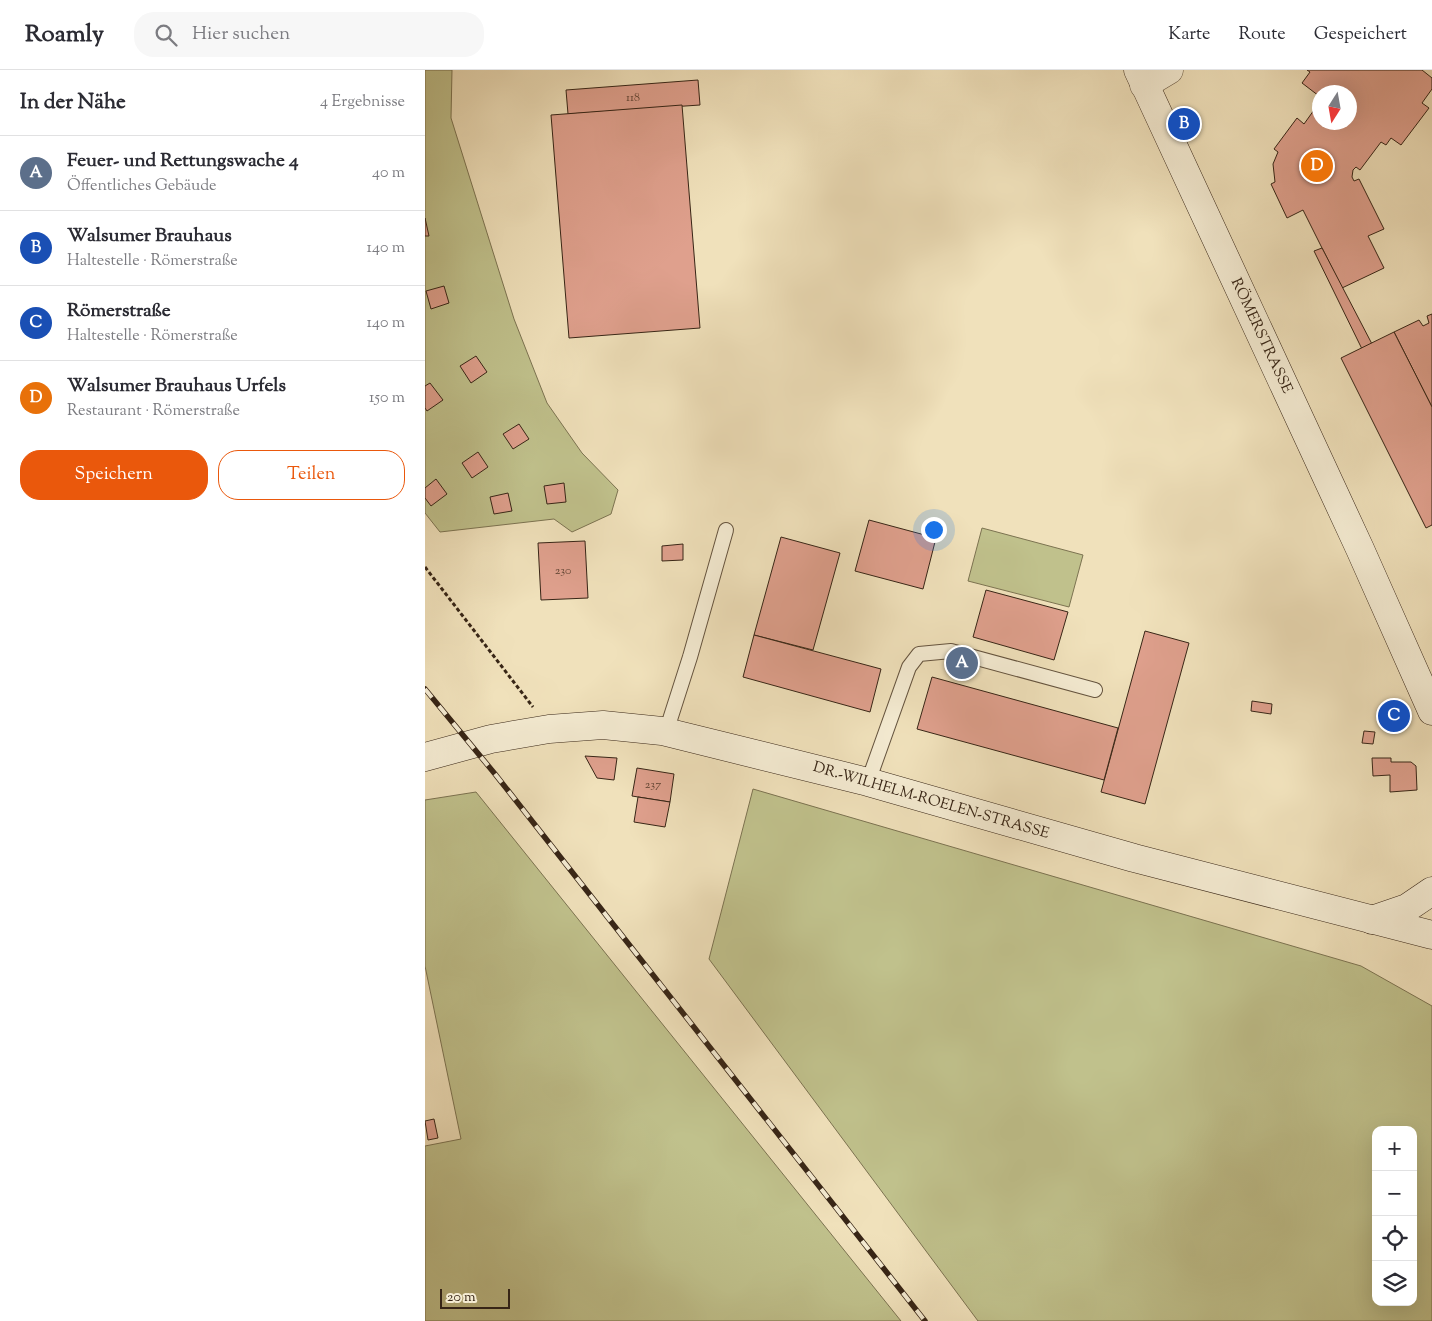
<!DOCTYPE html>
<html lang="de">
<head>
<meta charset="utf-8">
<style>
	:root { --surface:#fff; --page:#f7f7f7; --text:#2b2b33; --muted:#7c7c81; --line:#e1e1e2; --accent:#ea580c }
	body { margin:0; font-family:"Sorts Mill Goudy",serif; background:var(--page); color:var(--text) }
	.controls { position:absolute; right:15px; bottom:15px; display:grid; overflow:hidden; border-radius:10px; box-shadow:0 5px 20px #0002 }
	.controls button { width:45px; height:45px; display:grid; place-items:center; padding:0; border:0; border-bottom:1px solid var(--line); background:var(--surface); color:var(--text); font:25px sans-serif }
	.compass { position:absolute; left:887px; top:15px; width:45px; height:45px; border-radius:50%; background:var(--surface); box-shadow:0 5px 20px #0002; rotate:191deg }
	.scale { position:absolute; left:15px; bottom:12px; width:70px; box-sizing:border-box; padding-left:5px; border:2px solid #372516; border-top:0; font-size:14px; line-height:18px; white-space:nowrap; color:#372516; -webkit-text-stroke:4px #f5ecd3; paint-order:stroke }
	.you { position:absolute; left:508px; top:459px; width:18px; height:18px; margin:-12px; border:4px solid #fff; border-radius:50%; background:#1a73e8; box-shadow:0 0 0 8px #1a73e833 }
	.badge { display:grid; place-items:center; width:32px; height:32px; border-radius:50%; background:var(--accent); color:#fff; font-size:16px; font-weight:700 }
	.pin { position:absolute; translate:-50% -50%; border:2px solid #fff; box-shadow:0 1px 5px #0006 }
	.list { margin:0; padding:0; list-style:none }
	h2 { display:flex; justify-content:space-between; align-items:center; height:65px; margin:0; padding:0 20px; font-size:21px }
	h2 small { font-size:16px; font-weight:400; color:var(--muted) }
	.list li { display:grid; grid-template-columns:32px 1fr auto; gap:15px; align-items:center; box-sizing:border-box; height:75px; padding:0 20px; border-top:1px solid var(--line) }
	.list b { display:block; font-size:19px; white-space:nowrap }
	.list p { margin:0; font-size:16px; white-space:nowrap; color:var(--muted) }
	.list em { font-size:16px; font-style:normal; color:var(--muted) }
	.actions { display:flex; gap:10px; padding:15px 20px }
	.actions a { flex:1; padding:11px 0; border:1px solid var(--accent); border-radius:20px; text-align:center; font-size:18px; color:var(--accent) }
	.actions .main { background:var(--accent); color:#fff }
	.icon { flex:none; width:28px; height:28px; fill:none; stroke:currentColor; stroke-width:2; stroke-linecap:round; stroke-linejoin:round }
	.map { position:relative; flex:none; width:1007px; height:1251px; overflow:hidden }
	header { display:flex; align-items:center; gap:30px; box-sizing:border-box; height:70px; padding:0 25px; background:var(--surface); border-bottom:1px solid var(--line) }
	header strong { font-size:24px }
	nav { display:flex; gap:28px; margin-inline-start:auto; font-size:18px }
	.search { width:350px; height:45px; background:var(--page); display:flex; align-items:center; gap:12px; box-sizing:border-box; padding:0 18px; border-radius:20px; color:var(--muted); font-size:19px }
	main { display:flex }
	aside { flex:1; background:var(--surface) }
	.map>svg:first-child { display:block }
</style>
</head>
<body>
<header>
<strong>Roamly</strong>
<div class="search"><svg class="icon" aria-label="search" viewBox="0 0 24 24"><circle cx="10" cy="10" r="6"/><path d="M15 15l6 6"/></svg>Hier suchen</div>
<nav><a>Karte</a><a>Route</a><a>Gespeichert</a></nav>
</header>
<main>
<aside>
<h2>In der Nähe<small>4 Ergebnisse</small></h2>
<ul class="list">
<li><span class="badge" style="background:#5c6f8a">A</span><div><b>Feuer- und Rettungswache 4</b><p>Öffentliches Gebäude</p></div><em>40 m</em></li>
<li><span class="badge" style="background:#1a4fb4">B</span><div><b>Walsumer Brauhaus</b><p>Haltestelle · Römerstraße</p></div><em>140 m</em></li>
<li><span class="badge" style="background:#1a4fb4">C</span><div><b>Römerstraße</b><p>Haltestelle · Römerstraße</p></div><em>140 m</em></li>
<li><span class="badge" style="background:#e8710a">D</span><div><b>Walsumer Brauhaus Urfels</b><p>Restaurant · Römerstraße</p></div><em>150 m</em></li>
</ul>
<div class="actions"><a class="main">Speichern</a><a>Teilen</a></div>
</aside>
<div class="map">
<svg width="1007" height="1251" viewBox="0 0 1007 1251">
	<rect width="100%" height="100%" fill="#f0e1bb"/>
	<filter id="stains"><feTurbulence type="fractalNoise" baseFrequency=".004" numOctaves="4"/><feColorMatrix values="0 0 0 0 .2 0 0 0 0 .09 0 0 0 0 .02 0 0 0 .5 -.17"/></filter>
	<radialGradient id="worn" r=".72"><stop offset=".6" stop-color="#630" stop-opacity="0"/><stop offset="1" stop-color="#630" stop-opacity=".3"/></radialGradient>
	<g fill="#c0c18c" stroke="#7c7351" fill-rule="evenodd">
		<polygon points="0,0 27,0 26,48 89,249 122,333 157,383 193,420 186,444 147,462 129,449 15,462 0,443"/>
		<polygon points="557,458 658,485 644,537 543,511"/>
		<path d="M328,719L936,896L1007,936V1251H553L284,889ZM951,1060H988V1232H951Z"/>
		<polygon points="51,722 476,1251 0,1251 0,1076 36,1069 0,896 0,730"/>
	</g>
	<g fill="#dfa08d" stroke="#372516">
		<polygon points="882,0 997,0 1007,8 1007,19 997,33 1004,38 976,75 966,68 961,75 956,72 935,100 931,97 928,100 927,107 929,111 934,109 959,159 943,166 959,198 917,218 878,140 862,148 846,114 850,112 848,94 853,82 849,79 872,48 879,54 894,33 894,52 924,52 924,22 894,22 894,26 877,13 885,2"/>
		<polygon points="273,10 275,35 143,44 141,20"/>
		<polygon points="257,35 275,258 144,268 126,45"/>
		<polygon points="0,148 4,166 0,166"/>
		<polygon points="897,178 947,274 937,279 889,181"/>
		<polygon points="19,216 24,233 6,239 1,221"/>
		<polygon points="1007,244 1007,337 969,262 994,250 998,256 1004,253 1002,246"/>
		<polygon points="969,262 1007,337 1007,455 1001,458 916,288"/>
		<polygon points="51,286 62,302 46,313 35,296"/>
		<polygon points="5,313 18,330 2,341 0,338 0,316"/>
		<polygon points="94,354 104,369 88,379 78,364"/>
		<polygon points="53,382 63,397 47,408 37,393"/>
		<polygon points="11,409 22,424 6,436 0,428 0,418"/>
		<polygon points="139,413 141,432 122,434 119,416"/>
		<polygon points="83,423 87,441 69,444 65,427"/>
		<polygon points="444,450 511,468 498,519 430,501"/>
		<polygon points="356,467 415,483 388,580 329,565"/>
		<polygon points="160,471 163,528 116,530 113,473"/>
		<polygon points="258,474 258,490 237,491 237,476"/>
		<polygon points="561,520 643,542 629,590 548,567"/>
		<polygon points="720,561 764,573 720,734 676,722"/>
		<polygon points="329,565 456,599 445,642 318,607"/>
		<polygon points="507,607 693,658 679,710 492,659"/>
		<polygon points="827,631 847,634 846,644 826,641"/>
		<polygon points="939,661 950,662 948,674 937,673"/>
		<polygon points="160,686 192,688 189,710 172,708"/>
		<polygon points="947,688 966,688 966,692 986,692 991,696 992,720 965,722 965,705 948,706"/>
		<polygon points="212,698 249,704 245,732 207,726"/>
		<polygon points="213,727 245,732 240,757 209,752"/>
		<polygon points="9,1049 13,1068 3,1070 0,1051"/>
	</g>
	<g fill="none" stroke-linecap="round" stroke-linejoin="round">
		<defs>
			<g id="lane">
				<polyline points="241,662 265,587 301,460"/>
				<polyline points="443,712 484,597 494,584 526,581 670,620"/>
			</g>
			<polyline id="street" points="719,15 744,0"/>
			<g id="secondary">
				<polyline points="713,0 935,479 1007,641"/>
				<polyline points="0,687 66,669 124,659 178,655 237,661 443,712 709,788 1007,865"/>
				<polyline points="947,850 982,838 1007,821"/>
			</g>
		</defs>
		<use href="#lane" stroke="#65543f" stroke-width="16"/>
		<use href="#street" stroke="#65543f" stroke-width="29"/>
		<use href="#secondary" stroke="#372516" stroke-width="29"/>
		<polyline stroke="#372516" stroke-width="3" stroke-dasharray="4 2.5" stroke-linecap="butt" points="0,497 108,637"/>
		<use href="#lane" stroke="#f5ecd3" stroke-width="14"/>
		<use href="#street" stroke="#f5ecd3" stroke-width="28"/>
		<use href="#secondary" stroke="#f5ecd3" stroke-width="28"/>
		<defs>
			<polyline id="rail" points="0,619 70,704 500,1251"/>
		</defs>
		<use href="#rail" stroke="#372516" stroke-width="5.5"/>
		<use href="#rail" stroke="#f5ecd3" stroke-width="4" stroke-dasharray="11" stroke-linecap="butt"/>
	</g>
	<g text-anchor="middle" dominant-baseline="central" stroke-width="4" stroke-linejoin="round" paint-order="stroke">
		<g font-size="12" fill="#614434">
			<text x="208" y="28">118</text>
			<text x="138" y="501">230</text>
			<text x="228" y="715">237</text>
		</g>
		<g font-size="15" fill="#372516" stroke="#f5ecd3">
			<text transform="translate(836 266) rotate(65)">RÖMERSTRASSE</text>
			<text transform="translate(506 731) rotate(16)">DR.-WILHELM-ROELEN-STRASSE</text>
		</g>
	</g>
	<rect width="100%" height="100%" filter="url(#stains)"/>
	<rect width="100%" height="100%" fill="url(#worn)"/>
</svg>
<div class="controls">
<button>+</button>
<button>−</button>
<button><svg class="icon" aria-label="locate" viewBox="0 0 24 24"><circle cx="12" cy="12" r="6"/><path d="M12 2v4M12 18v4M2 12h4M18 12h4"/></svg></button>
<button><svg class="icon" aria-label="layers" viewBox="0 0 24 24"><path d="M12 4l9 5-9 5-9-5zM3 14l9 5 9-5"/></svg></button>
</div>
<svg class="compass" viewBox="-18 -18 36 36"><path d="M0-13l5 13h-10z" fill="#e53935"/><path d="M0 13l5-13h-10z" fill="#7c7c81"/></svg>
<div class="scale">20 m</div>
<div class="you"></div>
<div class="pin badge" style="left:537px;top:593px;background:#5c6f8a">A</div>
<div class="pin badge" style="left:759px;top:54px;background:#1a4fb4">B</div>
<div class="pin badge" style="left:969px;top:646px;background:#1a4fb4">C</div>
<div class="pin badge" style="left:892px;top:96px;background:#e8710a">D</div>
</div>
</main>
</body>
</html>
